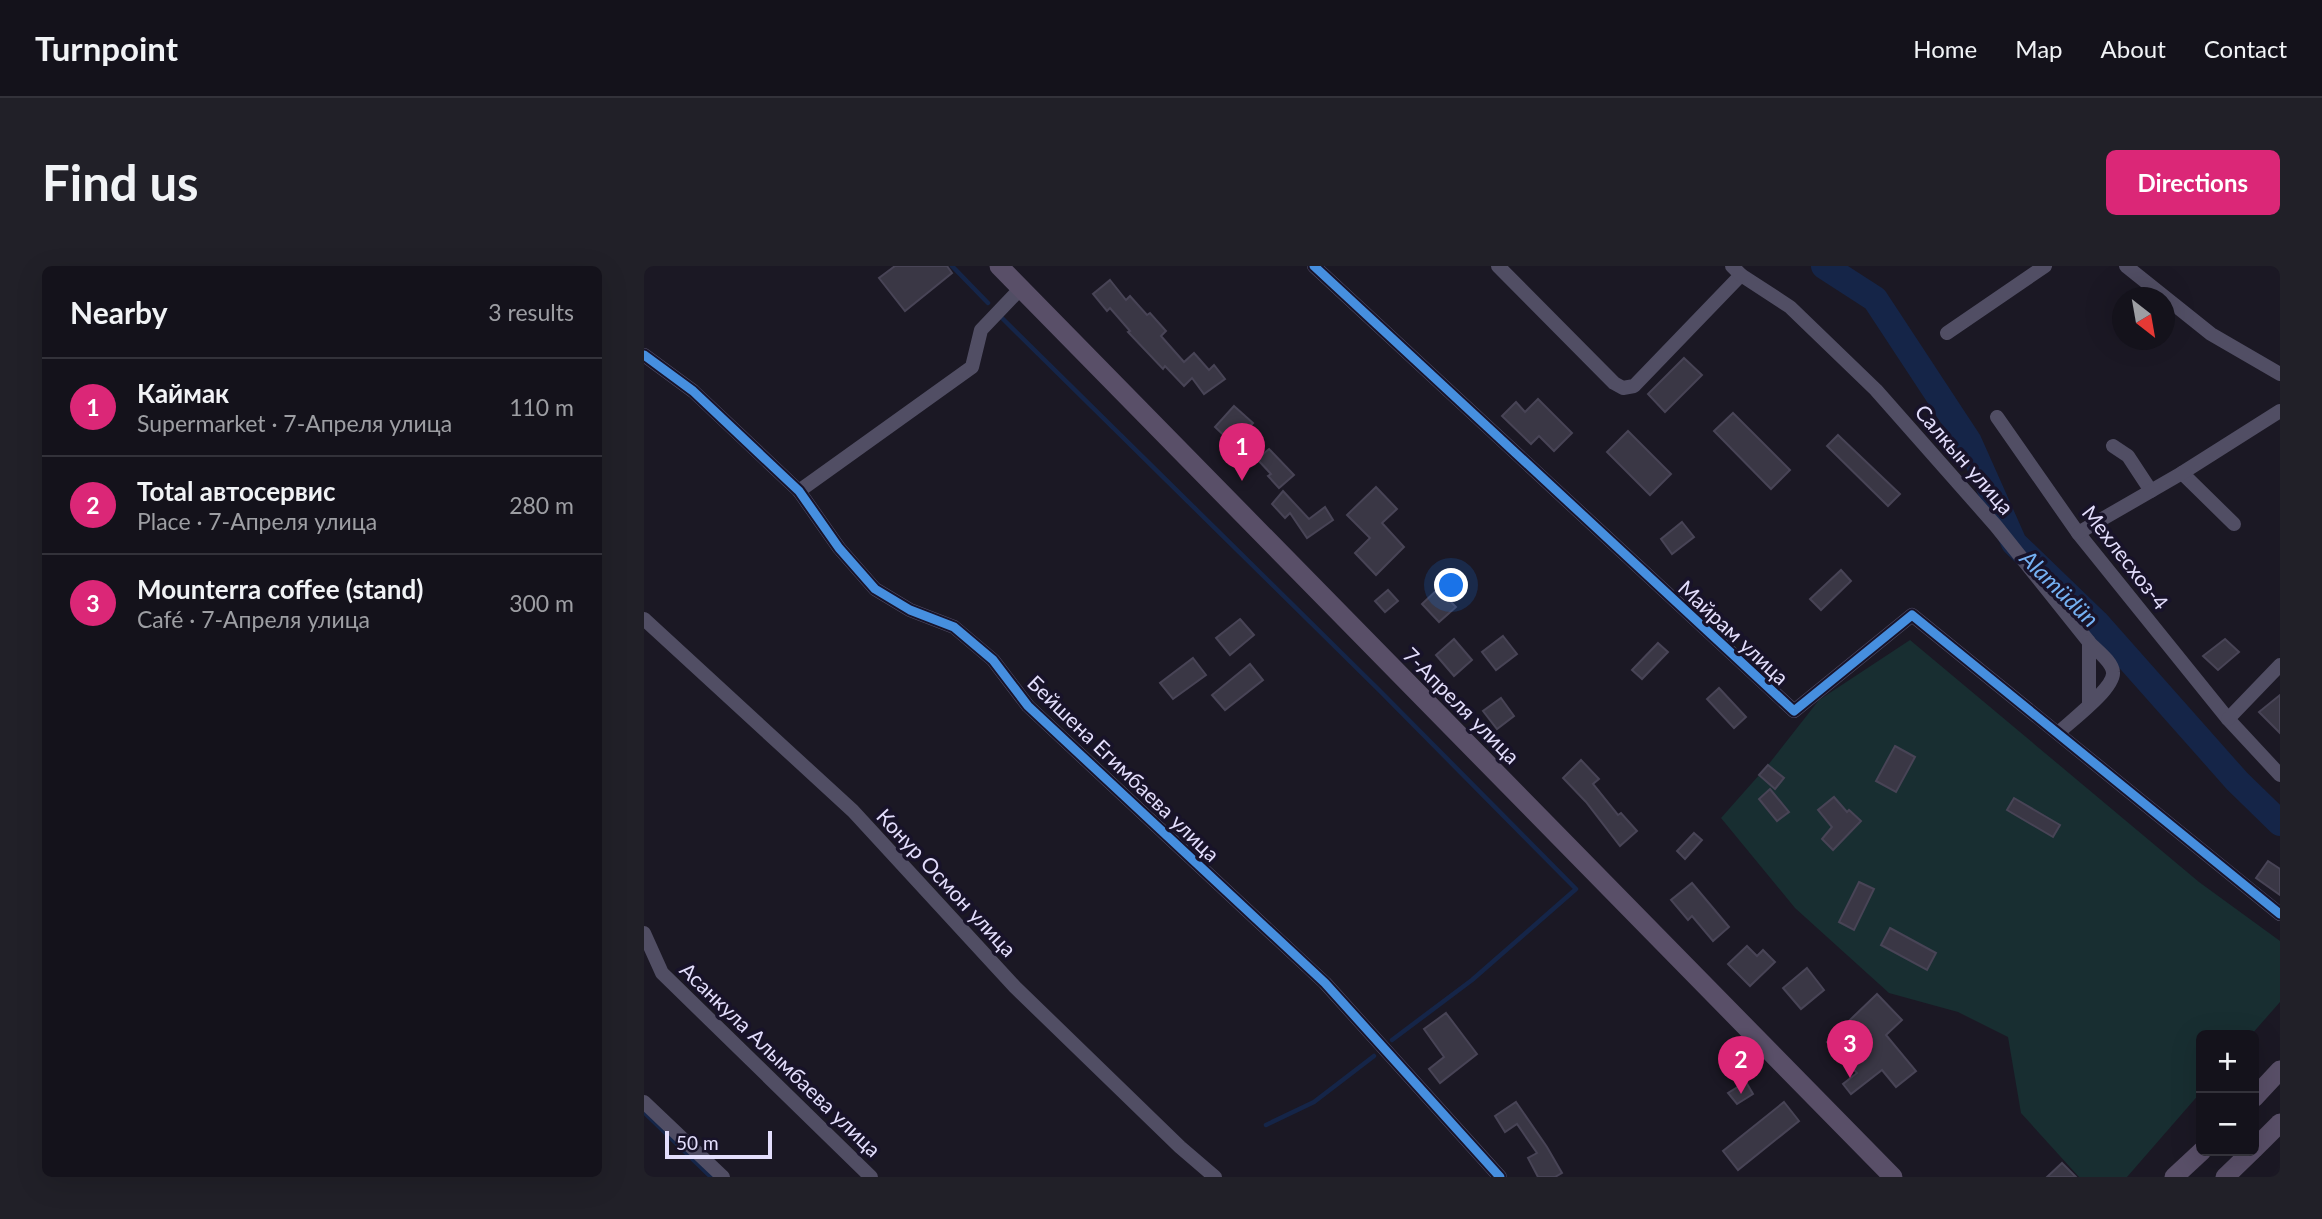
<!DOCTYPE html>
<html lang="en">
<head>
<meta charset="utf-8">
<style>
	:root { --surface:#14121b; --page:#212028; --text:#f1f3f6; --muted:#9d9ea3; --line:#33323a; --accent:#db2777 }
	body { margin:0; font-family:Lato,sans-serif; background:var(--page); color:var(--text) }
	.controls { position:absolute; right:21px; bottom:21px; display:grid; overflow:hidden; border-radius:10px; box-shadow:0 7px 28px #0002 }
	.controls button { width:63px; height:63px; display:grid; place-items:center; padding:0; border:0; border-bottom:2px solid var(--line); background:var(--surface); color:var(--text); font:35px sans-serif }
	.compass { position:absolute; left:1468px; top:21px; width:63px; height:63px; border-radius:50%; background:var(--surface); box-shadow:0 7px 28px #0002; rotate:149deg }
	.scale { position:absolute; left:21px; bottom:18px; width:107px; box-sizing:border-box; padding-left:7px; border:4px solid #e3defc; border-top:0; font-size:19px; line-height:24px; white-space:nowrap; color:#e3defc; -webkit-text-stroke:5px #181329; paint-order:stroke }
	.you { position:absolute; left:808px; top:320px; width:24px; height:24px; margin:-18px; border:5px solid #fff; border-radius:50%; background:#1a73e8; box-shadow:0 0 0 10px #1a73e833 }
	.badge { display:grid; place-items:center; width:46px; height:46px; border-radius:50%; background:var(--accent); color:#fff; font-size:23px; font-weight:700 }
	.pin { position:absolute; translate:-50% -58px; filter:drop-shadow(0 2px 4px #0008) }
	.pin::after { content:''; position:absolute; top:37px; width:24px; height:21px; background:inherit; clip-path:polygon(0 0,100% 0,50% 100%) }
	.list { margin:0; padding:0; list-style:none }
	h2 { display:flex; justify-content:space-between; align-items:center; height:91px; margin:0; padding:0 28px; font-size:30px }
	h2 small { font-size:23px; font-weight:400; color:var(--muted) }
	.list li { display:grid; grid-template-columns:46px 1fr auto; gap:21px; align-items:center; box-sizing:border-box; height:98px; padding:0 28px; border-top:2px solid var(--line) }
	.list b { display:block; font-size:26px; white-space:nowrap }
	.list p { margin:0; font-size:23px; white-space:nowrap; color:var(--muted) }
	.list em { font-size:23px; font-style:normal; color:var(--muted) }
	.map { position:relative; flex:none; width:1636px; height:911px; overflow:hidden; border-radius:10px }
	header { display:flex; align-items:center; gap:42px; box-sizing:border-box; height:98px; padding:0 35px; background:var(--surface); border-bottom:2px solid var(--line) }
	header strong { font-size:33px }
	nav { display:flex; gap:38px; margin-inline-start:auto; font-size:24px }
	.intro { display:flex; align-items:center; justify-content:space-between; box-sizing:border-box; height:168px; padding:0 42px }
	h1 { margin:0; font-size:49px }
	.button { padding:18px 32px; border-radius:10px; background:var(--accent); color:#fff; font-size:24px; font-weight:700 }
	main { display:flex; gap:42px; padding:0 42px }
	aside { flex:1; background:var(--surface); border-radius:10px; box-shadow:0 7px 28px #0002 }
	.map>svg:first-child { display:block }
</style>
</head>
<body>
<header>
<strong>Turnpoint</strong>
<nav><a>Home</a><a>Map</a><a>About</a><a>Contact</a></nav>
</header>
<div class="intro"><h1>Find us</h1><a class="button">Directions</a></div>
<main>
<aside>
<h2>Nearby<small>3 results</small></h2>
<ul class="list">
<li><span class="badge">1</span><div><b>Каймак</b><p>Supermarket · 7-Апреля улица</p></div><em>110 m</em></li>
<li><span class="badge">2</span><div><b>Total автосервис</b><p>Place · 7-Апреля улица</p></div><em>280 m</em></li>
<li><span class="badge">3</span><div><b>Mounterra coffee (stand)</b><p>Café · 7-Апреля улица</p></div><em>300 m</em></li>
</ul>
</aside>
<div class="map">
<svg width="1636" height="911" viewBox="0 0 1636 911">
	<rect width="100%" height="100%" fill="#1b1824"/>
	<polygon fill="#182e31" points="1266,374 1555,616 1636,675 1636,736 1607,769 1557,769 1557,826 1483,911 1435,911 1377,847 1364,771 1314,746 1245,727 1151,642 1077,552 1124,499 1175,434"/>
	<g fill="none" stroke-linecap="round" stroke-linejoin="round">
		<g stroke="#152548" stroke-width="4.5">
			<polyline points="308,0 344,37"/>
			<polyline points="358,52 735,424 932,623 828,714 748,774"/>
			<polyline points="0,846 67,911"/>
			<polyline points="622,859 670,836 730,790"/>
		</g>
		<polyline stroke="#152548" stroke-width="26" points="1180,0 1231,33 1325,176 1370,277 1452,356 1593,515 1636,557"/>
	</g>
	<g fill="#3a3745" stroke="#484456" stroke-width="2">
		<polygon points="251,0 303,0 308,7 261,45 235,12"/>
		<polygon points="466,14 482,34 486,30 503,49 506,47 522,65 517,70 540,96 550,87 565,104 570,99 581,113 560,128 548,112 540,120 521,100 519,103 484,66 486,65 466,42 463,45 449,28"/>
		<polygon points="1040,92 1058,109 1021,146 1004,128"/>
		<polygon points="894,133 928,167 910,185 895,170 887,178 858,150 872,136 881,146"/>
		<polygon points="590,140 609,157 589,178 571,161"/>
		<polygon points="1089,147 1146,204 1127,223 1070,165"/>
		<polygon points="984,165 1027,208 1006,229 963,186"/>
		<polygon points="1194,169 1256,228 1244,240 1183,180"/>
		<polygon points="625,183 650,209 635,222 624,210 627,208 613,193"/>
		<polygon points="732,221 753,243 738,257 760,281 732,309 711,287 726,272 703,249"/>
		<polygon points="639,225 665,253 681,241 689,254 663,272 646,247 641,252 628,238"/>
		<polygon points="1038,256 1050,271 1028,288 1017,273"/>
		<polygon points="1197,304 1207,315 1177,344 1166,333"/>
		<polygon points="794,323 812,341 795,356 778,338"/>
		<polygon points="744,324 754,335 741,346 731,335"/>
		<polygon points="596,353 610,369 586,389 572,372"/>
		<polygon points="859,370 873,388 852,404 838,386"/>
		<polygon points="810,373 828,394 810,410 792,389"/>
		<polygon points="1581,373 1595,386 1574,404 1559,390"/>
		<polygon points="1014,377 1024,386 998,413 988,404"/>
		<polygon points="549,392 562,409 529,433 516,417"/>
		<polygon points="606,398 619,414 581,444 568,429"/>
		<polygon points="1075,422 1102,451 1090,462 1063,433"/>
		<polygon points="1636,429 1636,467 1615,446"/>
		<polygon points="857,432 870,450 853,463 839,445"/>
		<polygon points="1251,480 1271,491 1252,526 1232,515"/>
		<polygon points="937,494 955,513 949,518 974,549 977,547 993,565 976,580 942,536 919,512"/>
		<polygon points="1124,499 1140,512 1131,523 1115,509"/>
		<polygon points="1126,523 1145,546 1133,555 1115,533"/>
		<polygon points="1190,531 1203,546 1205,544 1217,555 1189,584 1178,573 1188,561 1174,544"/>
		<polygon points="1370,532 1416,559 1409,571 1363,544"/>
		<polygon points="1050,567 1058,574 1041,593 1033,585"/>
		<polygon points="1624,595 1636,603 1636,629 1612,612"/>
		<polygon points="1215,616 1230,623 1210,664 1195,656"/>
		<polygon points="1048,617 1085,661 1069,675 1048,650 1044,654 1027,634"/>
		<polygon points="1246,662 1292,687 1283,704 1237,679"/>
		<polygon points="1103,680 1113,690 1119,684 1131,696 1106,720 1084,698"/>
		<polygon points="1163,702 1180,724 1157,743 1139,722"/>
		<polygon points="1233,728 1258,754 1242,769 1272,805 1252,821 1238,804 1207,828 1199,818 1213,807 1183,776"/>
		<polygon points="802,747 833,788 796,817 785,803 800,791 780,763"/>
		<polygon points="1102,816 1109,828 1093,838 1084,827"/>
		<polygon points="872,836 903,881 918,907 911,911 894,911 884,892 893,887 873,858 861,866 851,850"/>
		<polygon points="1140,836 1155,855 1094,904 1079,885"/>
		<polygon points="1418,897 1432,911 1403,911"/>
	</g>
	<g fill="none" stroke-linecap="round" stroke-linejoin="round">
		<g stroke="#514e64" stroke-width="14">
			<polyline points="670,0 1150,445 1268,349 1636,648"/>
			<polyline points="854,0 970,117 979,122 990,120 1097,9"/>
			<path d="M1088,0L1097,9L1146,41L1232,124L1352,260L1445,376C1452,384 1468,395 1469,406C1471,422 1427,455 1414,467"/>
			<polyline points="1482,0 1567,68 1636,108"/>
			<polyline points="1303,67 1401,0"/>
			<polyline points="0,89 49,125 155,225 195,282 231,323 266,344 310,361 349,394 384,440 681,717 856,911"/>
			<polyline points="1353,151 1434,267 1584,453 1636,509"/>
			<polyline points="1469,180 1484,190 1507,225"/>
			<polyline points="1538,207 1590,258"/>
			<polyline points="155,225 328,101 337,64 377,22"/>
			<polyline points="1434,267 1538,207 1636,145"/>
			<polyline points="0,353 209,545 371,721 536,881 571,911"/>
			<polyline points="1445,376 1445,438"/>
			<polyline points="1584,453 1636,399"/>
			<polyline points="0,667 18,707 227,911"/>
			<polyline points="0,836 79,911"/>
		</g>
		<g stroke="#594f68" stroke-width="19">
			<polyline points="355,0 1249,911"/>
			<polyline points="1610,832 1636,804"/>
			<polyline points="1610,883 1636,857"/>
			<polyline points="1530,911 1558,885"/>
			<polyline points="1581,911 1608,885"/>
		</g>
		<defs>
			<g id="cycleway">
				<polyline points="670,0 1150,445 1268,349 1636,648"/>
				<polyline points="0,89 49,125 155,225 195,282 231,323 266,344 310,361 349,394 384,440 681,717 856,911"/>
			</g>
		</defs>
		<use href="#cycleway" stroke="#181329" stroke-width="13"/>
		<use href="#cycleway" stroke="#468fdf" stroke-width="9"/>
	</g>
	<g text-anchor="middle" dominant-baseline="central" stroke-width="7" stroke-linejoin="round" paint-order="stroke">
		<g font-size="21" fill="#e3defc" stroke="#181329">
			<text transform="translate(1321 193) rotate(49)">Салкын улица</text>
			<text transform="translate(1482 291) rotate(52)">Мехлесхоз-4</text>
			<text transform="translate(1090 366) rotate(43)">Майрам улица</text>
			<text transform="translate(818 439) rotate(45)">7-Апреля улица</text>
			<text transform="translate(480 502) rotate(44)">Бейшена Егимбаева улица</text>
			<text transform="translate(303 616) rotate(47)">Конур Осмон улица</text>
			<text transform="translate(137 793) rotate(44)">Асанкула Алымбаева улица</text>
		</g>
		<g font-size="23" font-style="italic" fill="#75b1f3" stroke="#181329">
			<text transform="translate(1416 322) rotate(44)">Alamüdün</text>
		</g>
	</g>
</svg>
<div class="controls">
<button>+</button>
<button>−</button>
</div>
<svg class="compass" viewBox="-18 -18 36 36"><path d="M0-13l5 13h-10z" fill="#e53935"/><path d="M0 13l5-13h-10z" fill="#9d9ea3"/></svg>
<div class="scale">50 m</div>
<div class="you"></div>
<div class="pin badge" style="left:598px;top:215px">1</div>
<div class="pin badge" style="left:1097px;top:828px">2</div>
<div class="pin badge" style="left:1206px;top:812px">3</div>
</div>
</main>
</body>
</html>
